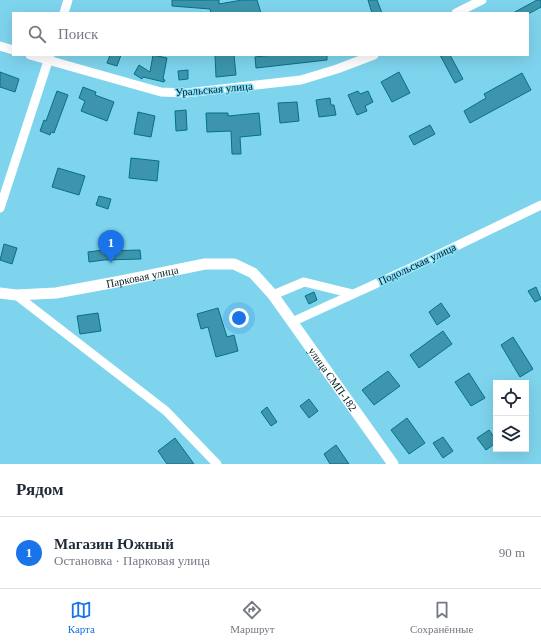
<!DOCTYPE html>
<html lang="ru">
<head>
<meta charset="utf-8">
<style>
	:root { --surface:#fff; --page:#f2f2f3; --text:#1f2937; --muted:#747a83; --line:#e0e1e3; --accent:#1a73e8 }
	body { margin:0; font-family:Georgia,serif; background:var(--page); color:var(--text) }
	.controls { position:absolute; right:12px; bottom:12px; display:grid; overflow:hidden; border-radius:0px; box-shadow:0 4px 16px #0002 }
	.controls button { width:36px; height:36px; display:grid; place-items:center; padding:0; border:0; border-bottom:1px solid var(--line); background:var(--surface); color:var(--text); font:20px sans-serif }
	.you { position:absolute; left:239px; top:318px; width:14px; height:14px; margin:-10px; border:3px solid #fff; border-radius:50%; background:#1a73e8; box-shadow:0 0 0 6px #1a73e833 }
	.badge { display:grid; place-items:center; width:26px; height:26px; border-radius:50%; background:var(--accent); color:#fff; font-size:13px; font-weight:700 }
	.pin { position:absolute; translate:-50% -33px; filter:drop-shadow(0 1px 2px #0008) }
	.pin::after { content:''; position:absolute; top:21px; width:14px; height:12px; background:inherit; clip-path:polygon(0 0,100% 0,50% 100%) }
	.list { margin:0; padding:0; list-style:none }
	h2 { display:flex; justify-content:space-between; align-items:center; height:52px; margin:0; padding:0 16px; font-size:17px }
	h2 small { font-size:13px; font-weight:400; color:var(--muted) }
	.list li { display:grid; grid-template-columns:26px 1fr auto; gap:12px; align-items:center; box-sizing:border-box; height:72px; padding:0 16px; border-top:1px solid var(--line) }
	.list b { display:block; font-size:15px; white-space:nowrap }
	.list p { margin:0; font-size:13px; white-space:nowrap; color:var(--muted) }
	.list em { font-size:13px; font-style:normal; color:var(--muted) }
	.icon { flex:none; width:22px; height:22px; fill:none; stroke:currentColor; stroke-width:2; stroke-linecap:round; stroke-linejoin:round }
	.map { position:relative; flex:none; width:541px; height:464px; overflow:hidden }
	.search { position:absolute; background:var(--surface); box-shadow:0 4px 16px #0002; left:12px; right:12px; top:12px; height:44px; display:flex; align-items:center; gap:10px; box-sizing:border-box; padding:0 14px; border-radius:0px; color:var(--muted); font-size:15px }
	.sheet { height:124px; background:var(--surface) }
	nav { display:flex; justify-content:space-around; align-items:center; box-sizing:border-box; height:56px; border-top:1px solid var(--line); background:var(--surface); font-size:11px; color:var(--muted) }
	nav a { display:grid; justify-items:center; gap:2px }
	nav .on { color:var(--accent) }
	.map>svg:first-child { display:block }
</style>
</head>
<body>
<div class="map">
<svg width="541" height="464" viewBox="0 0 541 464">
	<rect width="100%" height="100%" fill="#7ed4ed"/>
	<g fill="#3c95ac" stroke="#047187">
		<polygon points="172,0 219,0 219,4 242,0 257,0 261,13 211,13 210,9 172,6"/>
		<polygon points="368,0 377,0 382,13 372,13"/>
		<polygon points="537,0 541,0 541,7 530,13 513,13"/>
		<polygon points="110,55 121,55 117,66 107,63"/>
		<polygon points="153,55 167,58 163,79 165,80 164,82 143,77 142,79 134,74 139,65 150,72"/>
		<polygon points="215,55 234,55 236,75 216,77"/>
		<polygon points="272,55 327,55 327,60 256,68 255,57"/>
		<polygon points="440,55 450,55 463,79 455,83"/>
		<polygon points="188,70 188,79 179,80 178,71"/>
		<polygon points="0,72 19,79 15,92 0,87"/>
		<polygon points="399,72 410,93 392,102 381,82"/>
		<polygon points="522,73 531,90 470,123 464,111 486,98 484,94"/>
		<polygon points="83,87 96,92 95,95 114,102 107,121 81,111 85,101 79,98"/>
		<polygon points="57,91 68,95 54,133 51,132 50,135 40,131 44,120 46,121"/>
		<polygon points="358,91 360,94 368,91 373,102 365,106 367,111 357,115 348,95"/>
		<polygon points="330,98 331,105 334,105 336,115 319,117 316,100"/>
		<polygon points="297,102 299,121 280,123 278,103"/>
		<polygon points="186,110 187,130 176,131 175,111"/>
		<polygon points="138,112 155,116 151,137 134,134"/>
		<polygon points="206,113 228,113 228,116 259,113 261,135 240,137 241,154 232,154 231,131 207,132"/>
		<polygon points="430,125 435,134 414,145 409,136"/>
		<polygon points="131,158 159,161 157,181 129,178"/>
		<polygon points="58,168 85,176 79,195 52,187"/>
		<polygon points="99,196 111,199 108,209 96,205"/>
		<polygon points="4,244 17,248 12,264 0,260"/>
		<polygon points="103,250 104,251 140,250 141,259 104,260 89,262 88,252"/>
		<polygon points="536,287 541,299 535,302 528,291"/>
		<polygon points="314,292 317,300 309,304 305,296"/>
		<polygon points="441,303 450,316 437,325 429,312"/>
		<polygon points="218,308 227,337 234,335 238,351 216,357 208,327 201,329 197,314"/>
		<polygon points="98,313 101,331 80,334 77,316"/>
		<polygon points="443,331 452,344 419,368 410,355"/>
		<polygon points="513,337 533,369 520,377 501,345"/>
		<polygon points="388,371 400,386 374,405 362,390"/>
		<polygon points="469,373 485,398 471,406 455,382"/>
		<polygon points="309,399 318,411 309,418 300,406"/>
		<polygon points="267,407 277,422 271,426 261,412"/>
		<polygon points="407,418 425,443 409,454 391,430"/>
		<polygon points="489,430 496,440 496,443 486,450 477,438"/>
		<polygon points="443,437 453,451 443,458 433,443"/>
		<polygon points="175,438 194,464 167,464 158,451"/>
		<polygon points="336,445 349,464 330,464 324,454"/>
	</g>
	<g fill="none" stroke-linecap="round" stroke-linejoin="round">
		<g stroke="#fff" stroke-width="9">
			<polyline points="64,13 68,0"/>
			<polyline points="456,13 482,0"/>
			<polyline points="0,46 13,50"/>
			<polyline points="30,55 161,92 186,93 301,80 337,69 374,55"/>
			<polyline points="0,208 50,55"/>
			<polyline points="16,295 166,411 217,464"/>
			<polyline points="273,295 304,282 353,294"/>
			<polyline points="292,322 417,265 541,205"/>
		</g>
		<path stroke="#fff" stroke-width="11" id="s1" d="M0,293L16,295L56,293L116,282L205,264H234L253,273L273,295L393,464"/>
	</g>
	<g text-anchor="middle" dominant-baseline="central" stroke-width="3" stroke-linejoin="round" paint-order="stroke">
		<g font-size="11" fill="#011c23" stroke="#8be1fa">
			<text transform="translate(214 89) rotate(-5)">Уральская улица</text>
			<text transform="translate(417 264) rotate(-25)">Подольская улица</text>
			<text stroke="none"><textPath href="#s1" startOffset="144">Парковая улица</textPath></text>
			<text stroke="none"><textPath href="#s1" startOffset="391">улица СМП-182</textPath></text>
		</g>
	</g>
</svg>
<div class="controls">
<button><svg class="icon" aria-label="locate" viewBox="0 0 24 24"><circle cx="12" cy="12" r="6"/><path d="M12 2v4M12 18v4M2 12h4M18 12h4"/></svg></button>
<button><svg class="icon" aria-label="layers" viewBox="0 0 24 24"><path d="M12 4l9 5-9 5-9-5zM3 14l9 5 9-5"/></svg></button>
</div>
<div class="you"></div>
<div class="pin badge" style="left:111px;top:263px">1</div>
<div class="search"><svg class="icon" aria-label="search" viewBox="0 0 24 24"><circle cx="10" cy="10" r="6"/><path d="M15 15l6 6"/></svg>Поиск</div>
</div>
<section class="sheet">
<h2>Рядом<small></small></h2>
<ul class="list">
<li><span class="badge">1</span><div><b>Магазин Южный</b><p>Остановка · Парковая улица</p></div><em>90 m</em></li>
</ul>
</section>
<nav>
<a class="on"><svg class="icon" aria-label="map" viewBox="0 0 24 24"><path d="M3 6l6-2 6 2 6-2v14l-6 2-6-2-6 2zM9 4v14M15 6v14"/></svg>Карта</a>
<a><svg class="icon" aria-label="directions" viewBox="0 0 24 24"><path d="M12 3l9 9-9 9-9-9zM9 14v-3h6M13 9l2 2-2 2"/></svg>Маршрут</a>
<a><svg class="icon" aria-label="saved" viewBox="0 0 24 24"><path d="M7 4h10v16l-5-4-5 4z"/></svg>Сохранённые</a>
</nav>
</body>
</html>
